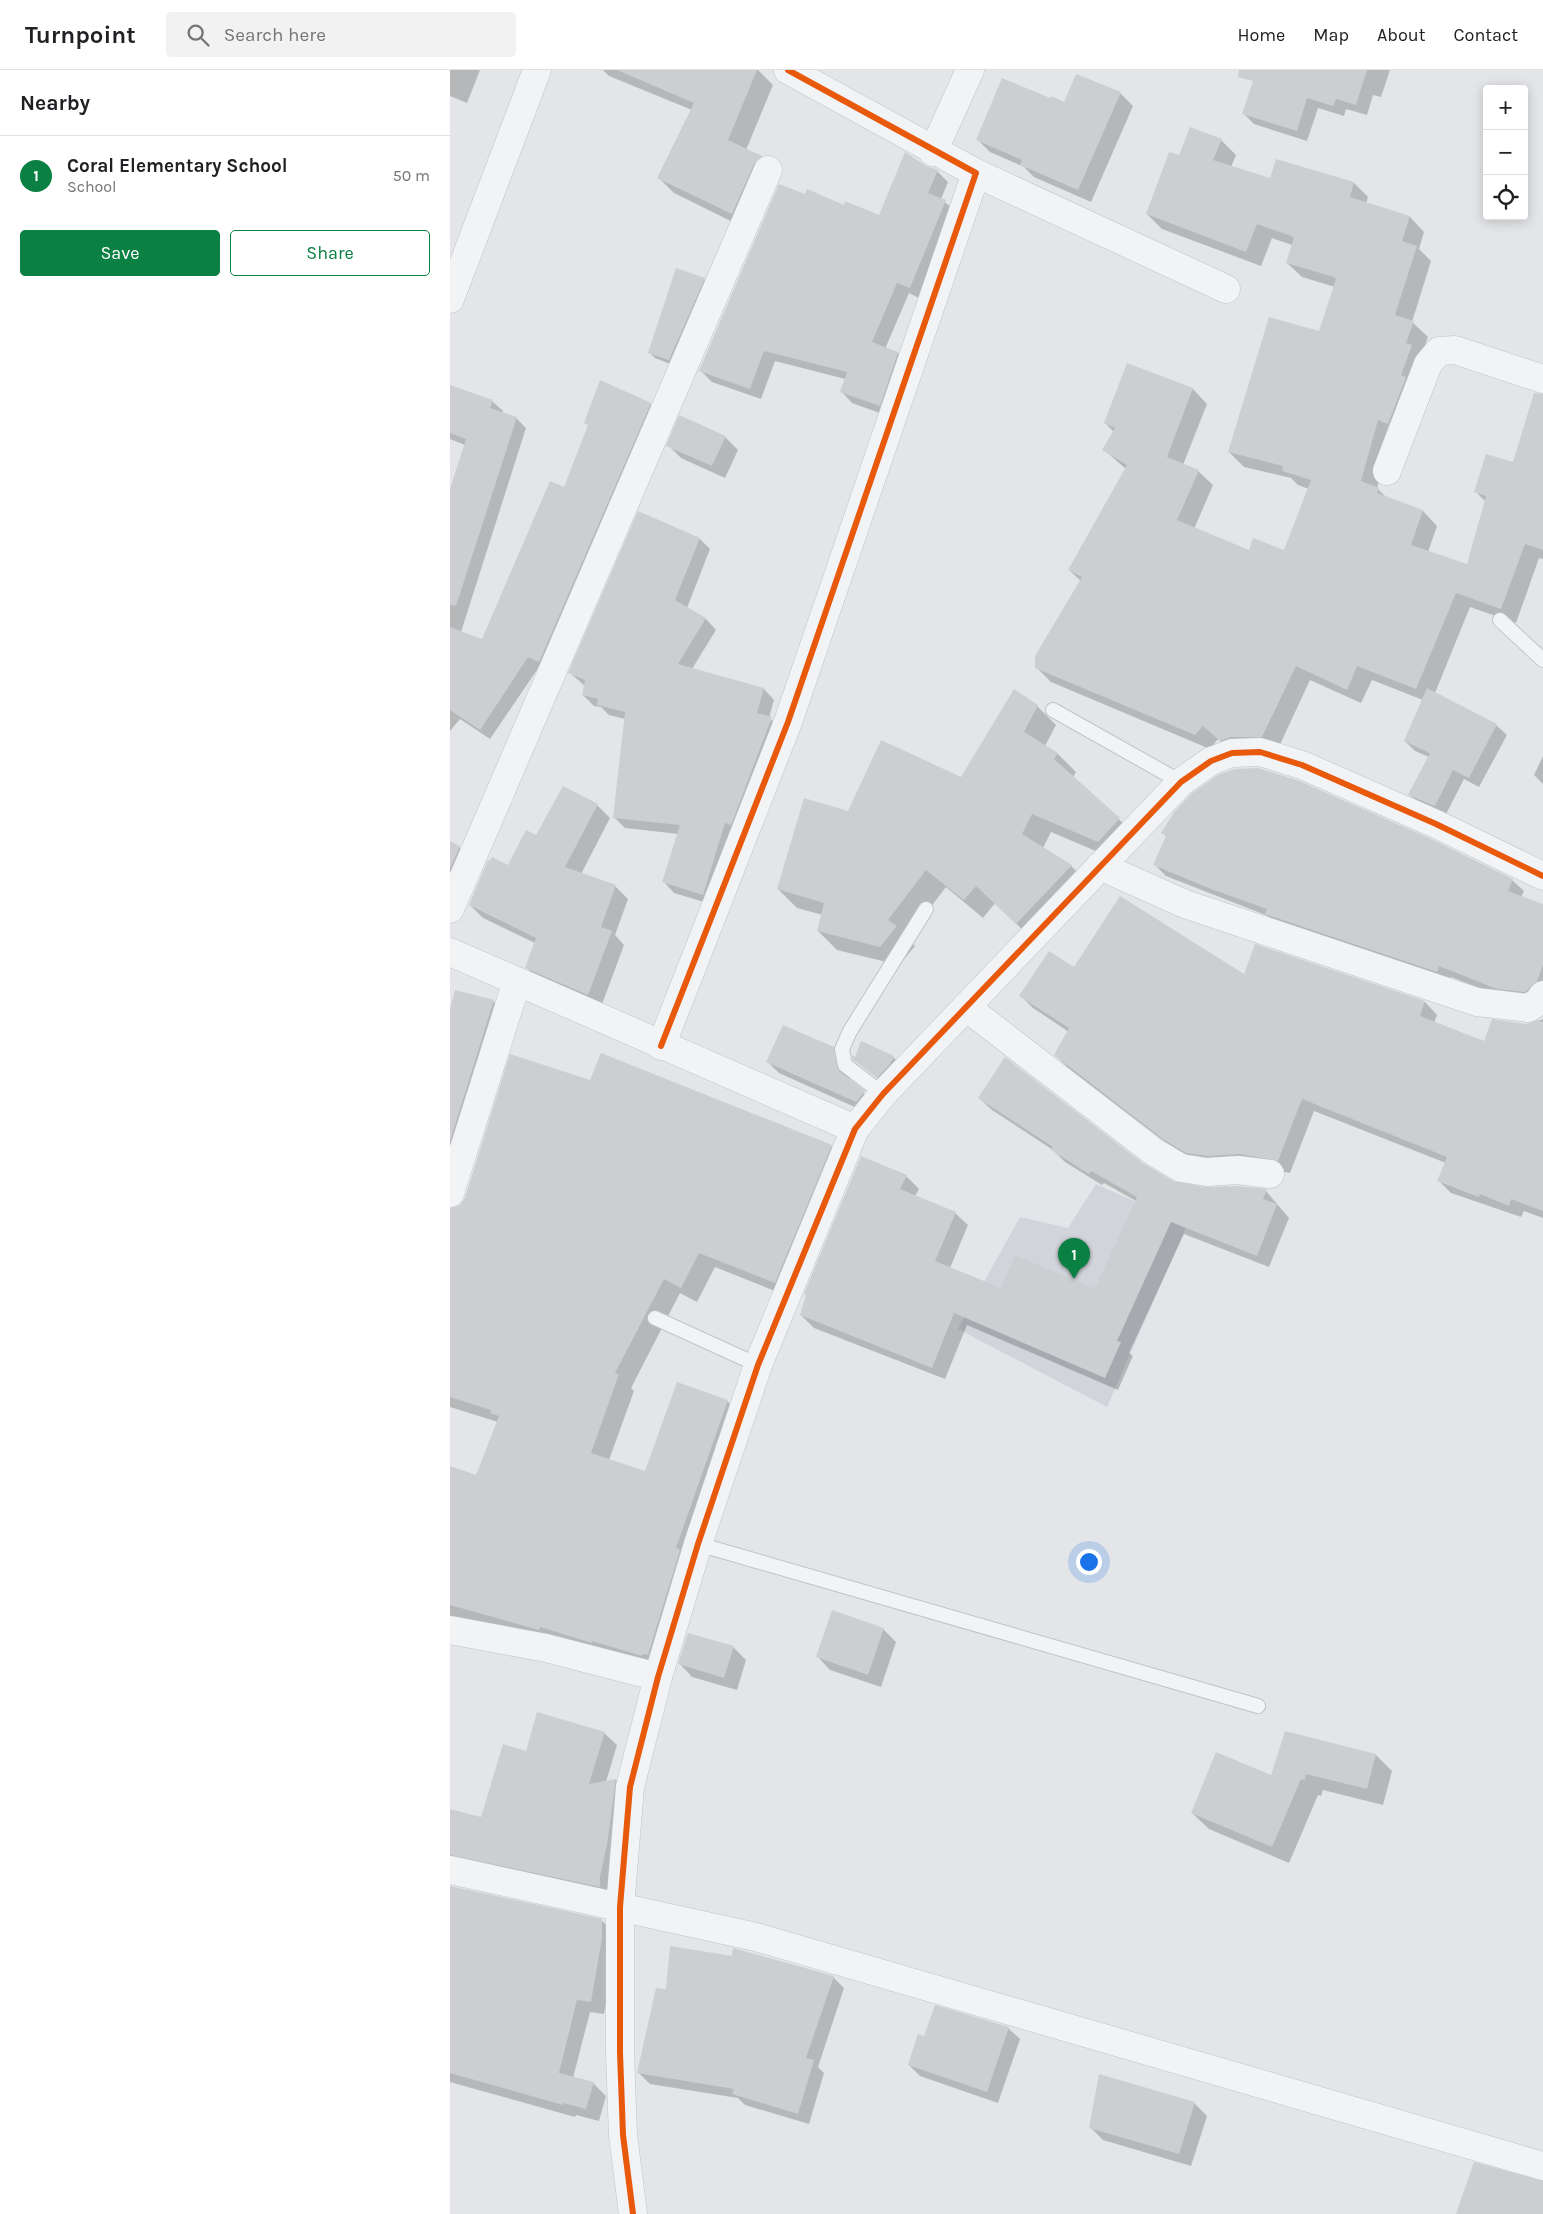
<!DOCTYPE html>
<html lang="en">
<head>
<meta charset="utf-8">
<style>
	:root { --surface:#fff; --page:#f2f2f2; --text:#202124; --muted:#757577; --line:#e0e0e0; --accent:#0b8043 }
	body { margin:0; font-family:Karla,sans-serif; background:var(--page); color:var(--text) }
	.controls { position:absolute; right:15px; top:15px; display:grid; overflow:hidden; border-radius:5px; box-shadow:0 2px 12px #0003 }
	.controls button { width:45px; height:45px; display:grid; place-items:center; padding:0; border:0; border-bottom:1px solid var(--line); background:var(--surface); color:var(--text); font:25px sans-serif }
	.you { position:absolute; left:638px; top:1491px; width:18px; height:18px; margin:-12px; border:4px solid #fff; border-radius:50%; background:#1a73e8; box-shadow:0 0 0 8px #1a73e833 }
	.badge { display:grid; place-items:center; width:32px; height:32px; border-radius:50%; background:var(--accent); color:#fff; font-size:16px; font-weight:700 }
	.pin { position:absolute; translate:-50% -41px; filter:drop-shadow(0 1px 2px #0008) }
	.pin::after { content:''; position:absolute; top:26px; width:18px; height:15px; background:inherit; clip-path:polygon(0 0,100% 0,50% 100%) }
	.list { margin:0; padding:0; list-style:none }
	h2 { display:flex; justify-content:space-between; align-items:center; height:65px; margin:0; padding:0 20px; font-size:21px }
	h2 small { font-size:16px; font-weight:400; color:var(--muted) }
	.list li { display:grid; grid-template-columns:32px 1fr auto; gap:15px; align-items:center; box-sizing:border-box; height:80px; padding:0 20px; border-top:1px solid var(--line) }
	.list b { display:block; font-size:19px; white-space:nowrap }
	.list p { margin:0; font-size:16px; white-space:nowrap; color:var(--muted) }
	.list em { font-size:16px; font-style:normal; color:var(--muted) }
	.actions { display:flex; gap:10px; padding:15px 20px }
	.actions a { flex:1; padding:11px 0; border:1px solid var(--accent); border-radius:5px; text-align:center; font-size:18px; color:var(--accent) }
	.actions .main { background:var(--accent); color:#fff }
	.icon { flex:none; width:28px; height:28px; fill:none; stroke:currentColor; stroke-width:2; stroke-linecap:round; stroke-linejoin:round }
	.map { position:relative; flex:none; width:1093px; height:2144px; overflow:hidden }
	header { display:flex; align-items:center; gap:30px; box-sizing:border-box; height:70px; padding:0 25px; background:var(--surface); border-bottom:1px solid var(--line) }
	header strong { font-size:24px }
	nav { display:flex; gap:28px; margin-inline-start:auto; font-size:18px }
	.search { width:350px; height:45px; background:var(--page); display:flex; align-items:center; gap:12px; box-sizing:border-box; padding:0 18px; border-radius:5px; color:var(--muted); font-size:19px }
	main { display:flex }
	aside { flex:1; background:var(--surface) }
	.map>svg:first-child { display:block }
</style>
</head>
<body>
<header>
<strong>Turnpoint</strong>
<div class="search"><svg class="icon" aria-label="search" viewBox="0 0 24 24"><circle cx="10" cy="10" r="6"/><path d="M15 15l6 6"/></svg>Search here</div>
<nav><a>Home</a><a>Map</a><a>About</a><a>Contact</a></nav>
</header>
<main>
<aside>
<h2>Nearby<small></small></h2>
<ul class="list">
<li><span class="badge">1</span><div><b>Coral Elementary School</b><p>School</p></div><em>50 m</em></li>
</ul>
<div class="actions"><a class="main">Save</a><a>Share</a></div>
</aside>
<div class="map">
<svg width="1093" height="2144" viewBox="0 0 1093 2144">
	<rect width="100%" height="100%" fill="#e3e5e8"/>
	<polygon fill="#d1d4db" points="646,1114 737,1155 657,1337 508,1259 570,1147 618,1158"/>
	<g fill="#0003">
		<polygon points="0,0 30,0 17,33 0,26"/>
		<polygon points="153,0 308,0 323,15 296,80 311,87 326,102 297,159 224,123 209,108 242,40 159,6"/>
		<polygon points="808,0 940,0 931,27 923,25 917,45 896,39 894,46 868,38 857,71 804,54 793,43"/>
		<polygon points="670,23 683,36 641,132 584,107 574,97 540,82 527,69 600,30 615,33"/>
		<polygon points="771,70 786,85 781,97 821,109 904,113 918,127 916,134 960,147 974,162 969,179 981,191 962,252 978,267 943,364 927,418 937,428 973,441 987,456 978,482 1018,495 1036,432 1026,422 1064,393 1085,324 1093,325 1093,489 1089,488 1066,553 1020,537 985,623 1046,655 1057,665 1029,717 1014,709 995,746 970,735 960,725 979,687 965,681 955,671 973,630 922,610 911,633 860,610 827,681 786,685 768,669 760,679 601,612 586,597 631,511 619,500 676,399 654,380 664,362 655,353 678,295 743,319 757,334 733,395 748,401 763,415 744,459 799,481 835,482 859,419 848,415 841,408 794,397 779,382 870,263 885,217 852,207 837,193 842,175 822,168 811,196 712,159 697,144 730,87"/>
		<polygon points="476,97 487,101 498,112 491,129 507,142 471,229 459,223 435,279 448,283 459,294 441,347 402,333 391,321 395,309 325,291 311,329 262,312 250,300 356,126 430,147"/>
		<polygon points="254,209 260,215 225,296 205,288 199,282"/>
		<polygon points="0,316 42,331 53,341 52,343 66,348 76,358 11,562 32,570 115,418 139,356 135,352 200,334 210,344 100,601 89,597 40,669 10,649 0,661 0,424 15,375 0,369"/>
		<polygon points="275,367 288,380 275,408 231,388 218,375"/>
		<polygon points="250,469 260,479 237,538 256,549 266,560 242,599 314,619 324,630 319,648 332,659 264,835 224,823 214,812 229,764 175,758 164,747 175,649 159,645 151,637 144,636 133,625 135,616 120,603"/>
		<polygon points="587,636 606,655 595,676 608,684 626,702 623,707 688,767 667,790 601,762 593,778 621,796 640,815 585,872 545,833 533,848 496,817 457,868 465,876 449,895 387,880 368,861 373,845 347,838 328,819 399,743 512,708"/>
		<polygon points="1093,686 1093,714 1084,705"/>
		<polygon points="114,717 147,735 160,748 131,804 165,816 178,829 165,865 174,875 151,937 89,910 76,897 85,873 33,848 20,835 87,766"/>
		<polygon points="712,763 1062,810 1074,821 1071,827 1093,836 1093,927 1059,930 1001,907 998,913 828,855 818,846 716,806 705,795 717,767"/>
		<polygon points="0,772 9,777 20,787 0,830"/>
		<polygon points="805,875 975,932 987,945 984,953 1035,973 1093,949 1093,1148 1074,1141 1071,1147 1001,1123 989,1111 996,1093 864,1041 840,1103 803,1096 750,1095 727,1081 618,998 606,985 619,962 583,938 571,926 625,899 795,906"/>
		<polygon points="6,922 44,932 59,947 0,1134 0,944"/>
		<polygon points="383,978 395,990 400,1011 426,1034 418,1043 329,1003 318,992"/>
		<polygon points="443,987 449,993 432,1011 408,993"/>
		<polygon points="141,1012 381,1076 396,1091 340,1227 265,1197 247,1232 230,1223 181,1318 184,1321 159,1390 196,1403 277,1331 292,1346 213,1600 104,1575 3,1546 0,1556 0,1401 27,1407 48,1352 0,1337 0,1139 11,1136"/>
		<polygon points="529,1028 694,1095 723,1113 755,1119 816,1121 839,1148 819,1197 734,1164 679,1283 683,1286 668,1320 517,1255 495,1309 364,1258 351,1245 456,1106 469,1119 465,1126 505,1143 518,1155 500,1198 552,1220 645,1220 686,1131 654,1113 652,1115 615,1092 603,1080 542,1040"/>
		<polygon points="433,1559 446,1572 431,1617 380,1600 368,1587"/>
		<polygon points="283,1577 296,1590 287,1620 242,1607 230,1594"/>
		<polygon points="154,1663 167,1675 156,1712 166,1710 178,1723 162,1829 0,1804 0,1741 32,1749 77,1682"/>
		<polygon points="926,1685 942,1701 933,1735 873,1720 871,1726 868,1725 839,1793 759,1759 742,1743 822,1707"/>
		<polygon points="0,1817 151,1850 164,1863 165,1882 154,1944 140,1942 123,2008 143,2013 156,2026 149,2051 126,2045 125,2047 0,2012"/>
		<polygon points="383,1907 394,1918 368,1997 374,2003 359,2054 295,2035 288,2028 200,2014 188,2002 217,1921"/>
		<polygon points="558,1958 570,1969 548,2033 470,2006 459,1995 475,1967"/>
		<polygon points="744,2033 757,2046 741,2096 653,2070 640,2057"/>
	</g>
	<g fill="#cdced2">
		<polygon points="167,0 307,0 278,70 312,86 304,94 282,144 207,108 244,33"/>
		<polygon points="789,0 917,0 906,35 886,29 883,36 857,28 847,61 792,44 803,11 788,7"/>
		<polygon points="626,4 671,22 628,120 570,95 572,90 526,70 552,8 600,28 601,26 614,32"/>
		<polygon points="740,57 772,69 763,90 820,108 826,89 904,112 900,127 960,146 952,171 967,176 945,245 964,251 956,273 962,275 951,305 956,307 938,354 928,350 911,411 929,418 927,423 973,440 961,475 1017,494 1036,426 1024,422 1036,384 1063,392 1084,323 1093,324 1093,480 1075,474 1051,539 1006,523 966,619 907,596 897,620 846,596 812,667 781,667 770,671 753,656 745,665 585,598 585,586 632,507 618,500 677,395 652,380 665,358 654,353 677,293 743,318 717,387 749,400 727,450 799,480 803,468 834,480 861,410 832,401 833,396 778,382 819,247 869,261 886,209 884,207 836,193 844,167 807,154 796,182 696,144 719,82 729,85"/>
		<polygon points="455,82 476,96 488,100 478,123 496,130 460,218 447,213 422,272 448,282 430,336 390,322 397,302 314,281 300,319 249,301 329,114 355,124 357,119 394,135 395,131 429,145"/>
		<polygon points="226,198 255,208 219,290 198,283"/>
		<polygon points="150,310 201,333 89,592 78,587 30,660 0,640 0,557 32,569 100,411 114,417 138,355 134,353"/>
		<polygon points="0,315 43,330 40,338 67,347 6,536 0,535 0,419 16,369 0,363"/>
		<polygon points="229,345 276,366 262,396 216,376"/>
		<polygon points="188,441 250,468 225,530 256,548 228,594 314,618 307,643 322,647 281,755 275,753 253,825 212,812 230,755 163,748 175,642 147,635 148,629 132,625 135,610 118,603"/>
		<polygon points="977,618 1047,654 1019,708 1003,700 985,736 958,725 980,683 954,671"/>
		<polygon points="564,619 588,635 574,662 608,683 604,689 670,748 648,772 582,744 572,764 622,795 566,854 526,816 514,830 476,800 438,850 447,856 430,877 367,861 374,833 327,819 354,728 398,741 431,670 511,707"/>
		<polygon points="808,698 847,710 979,768 1063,809 1058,821 1093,834 1093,895 1087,911 1075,922 1047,919 989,896 987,902 815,844 817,839 761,819 703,795 716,766 711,763 725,741 741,724 768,705 785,699"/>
		<polygon points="113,716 148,734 115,797 166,815 151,857 162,861 138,925 75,898 86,868 19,835 38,790 40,791 42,787 58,795 76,760 86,765"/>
		<polygon points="0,771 10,776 0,799"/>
		<polygon points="670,826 794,904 805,874 975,931 970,946 1034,971 1042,949 1076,954 1088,950 1093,952 1093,1141 1061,1129 1059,1136 1030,1124 1029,1127 987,1111 997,1087 852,1029 828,1091 790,1084 758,1086 736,1083 713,1069 604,985 619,958 569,926 599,881 624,897"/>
		<polygon points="5,920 44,930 0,1071 0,939"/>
		<polygon points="333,955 384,977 389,1001 415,1021 406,1032 316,992"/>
		<polygon points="411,971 444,986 440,994 427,1008 403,990 402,985 405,987"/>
		<polygon points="151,983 382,1075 325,1213 249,1183 231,1218 214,1209 165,1303 169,1304 141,1383 195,1401 227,1312 278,1330 226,1478 230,1480 198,1585 192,1584 192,1586 142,1571 142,1573 90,1557 89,1560 0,1535 0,1396 26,1405 49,1346 40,1343 41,1340 0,1327 0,1138 10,1135 15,1128 60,984 140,1010"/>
		<polygon points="555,987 694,1094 723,1111 755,1117 788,1116 817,1119 813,1129 827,1134 807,1186 721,1152 667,1271 671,1272 655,1308 504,1243 482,1298 350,1245 356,1225 354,1224 411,1086 457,1105 450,1119 506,1142 485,1191 551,1218 565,1185 645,1219 687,1127 641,1101 639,1104 601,1080 603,1077 528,1028"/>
		<polygon points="382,1540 434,1558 418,1605 366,1587"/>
		<polygon points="238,1563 284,1576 274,1608 228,1594"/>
		<polygon points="87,1642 155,1662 139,1714 166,1709 157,1775 150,1806 150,1817 0,1785 0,1739 31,1747 53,1674 76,1681"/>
		<polygon points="835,1661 926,1684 917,1719 856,1704 855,1710 851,1709 822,1777 741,1743 766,1682 821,1705"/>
		<polygon points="0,1816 152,1849 152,1868 141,1932 127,1930 109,2003 144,2012 136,2039 113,2033 113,2035 0,2003"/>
		<polygon points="220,1876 282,1886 283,1878 384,1906 356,1988 364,1990 348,2044 282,2024 284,2019 187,2003 206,1918 216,1919"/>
		<polygon points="485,1935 559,1957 537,2022 458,1995 468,1964 474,1966"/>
		<polygon points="649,2004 745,2032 729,2084 639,2058"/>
		<polygon points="1024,2092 1093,2111 1093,2144 1006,2144"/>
	</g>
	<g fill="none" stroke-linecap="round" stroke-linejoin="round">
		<defs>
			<g id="service">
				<polyline points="1050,550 1093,590"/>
				<polyline points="603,640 731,712"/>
				<polyline points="433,1024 395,995 392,979 400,961 476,839"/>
				<polyline points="205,1248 308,1295"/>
				<polyline points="248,1474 808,1636"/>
			</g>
			<g id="minor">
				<polyline points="483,82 520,0"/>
				<polyline points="526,103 776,219"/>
				<polyline points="0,229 87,0"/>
				<polyline points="937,401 978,294 989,281 1005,280 1093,309"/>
				<polyline points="650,796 735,834 1027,932 1078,938 1088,932 1093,925"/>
				<polyline points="0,839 318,100"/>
				<polyline points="516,937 704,1082 731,1098 757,1102 788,1100 820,1104"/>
				<polyline points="211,976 338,652 526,103 338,0"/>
				<polyline points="0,1123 67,911"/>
				<polyline points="0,1560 96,1578 208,1607"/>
				<polyline points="0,1800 306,1867 1093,2096"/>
			</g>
			<g id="tertiary">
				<polyline points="0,882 405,1059"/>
				<polyline points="183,2144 173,2065 170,1983 170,1837 180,1717 208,1607 248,1474 308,1295 405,1059 433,1024 731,712 761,691 782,683 810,682 852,695 986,754 1093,806"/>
			</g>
		</defs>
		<use href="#service" stroke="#c1c3c6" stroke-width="16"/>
		<use href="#minor" stroke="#c1c3c6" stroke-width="29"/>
		<use href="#tertiary" stroke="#c1c3c6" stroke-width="29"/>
		<use href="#service" stroke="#f2f3f5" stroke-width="14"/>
		<use href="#minor" stroke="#f2f3f5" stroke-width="28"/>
		<use href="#tertiary" stroke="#f2f3f5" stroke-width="28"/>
		<defs>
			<g id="cycleway">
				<polyline points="211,976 338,652 526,103 338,0"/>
				<polyline points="183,2144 173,2065 170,1983 170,1837 180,1717 208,1607 248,1474 308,1295 405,1059 433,1024 731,712 761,691 782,683 810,682 852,695 986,754 1093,806"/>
			</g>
		</defs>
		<use href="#cycleway" stroke="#f1f3f8" stroke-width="9"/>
		<use href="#cycleway" stroke="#e8590c" stroke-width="6"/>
	</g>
</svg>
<div class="controls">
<button>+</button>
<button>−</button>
<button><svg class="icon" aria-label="locate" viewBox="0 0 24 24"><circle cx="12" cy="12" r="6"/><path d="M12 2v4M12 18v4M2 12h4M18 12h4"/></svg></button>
</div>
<div class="you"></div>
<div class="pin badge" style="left:624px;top:1209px">1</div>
</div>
</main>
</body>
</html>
